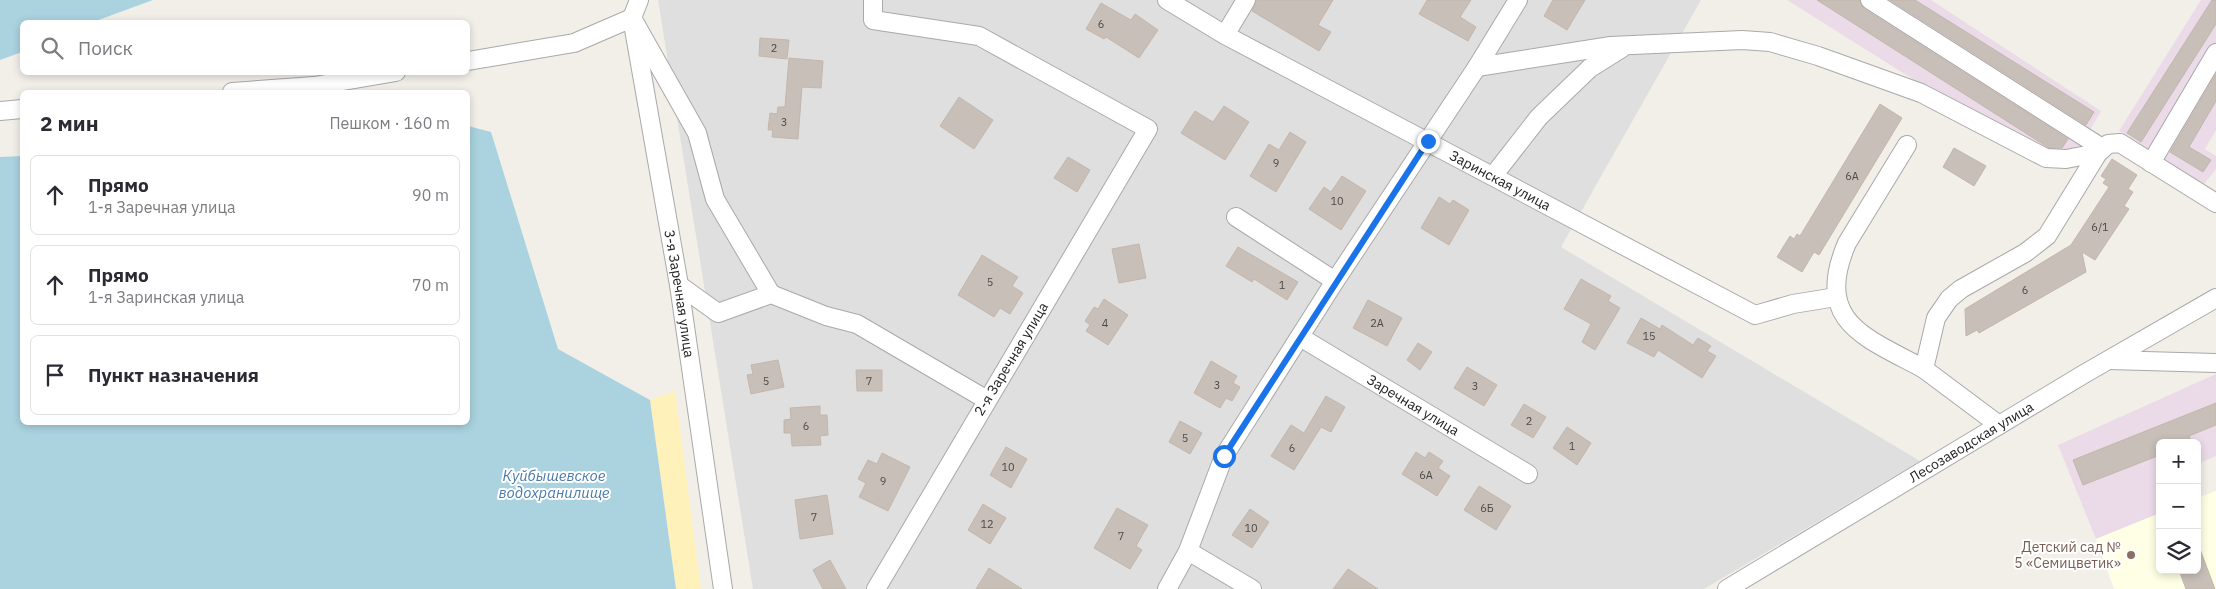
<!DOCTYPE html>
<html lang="ru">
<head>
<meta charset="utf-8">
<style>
	:root { --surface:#fff; --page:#f7f7f7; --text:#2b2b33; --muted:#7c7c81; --line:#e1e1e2 }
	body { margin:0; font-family:"IBM Plex Sans",sans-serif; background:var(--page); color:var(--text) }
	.controls { position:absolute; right:15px; bottom:15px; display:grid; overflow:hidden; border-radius:8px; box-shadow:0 2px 8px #0003 }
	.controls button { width:45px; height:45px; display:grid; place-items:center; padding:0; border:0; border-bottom:1px solid var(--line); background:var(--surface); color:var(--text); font:25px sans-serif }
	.stop { position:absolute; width:15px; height:15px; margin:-11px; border:4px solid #1a73e8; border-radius:50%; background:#fff }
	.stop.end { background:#1a73e8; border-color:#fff; box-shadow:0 1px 5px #0008 }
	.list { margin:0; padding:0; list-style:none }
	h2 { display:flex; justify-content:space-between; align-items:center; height:65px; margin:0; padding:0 20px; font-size:21px }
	h2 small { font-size:16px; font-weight:400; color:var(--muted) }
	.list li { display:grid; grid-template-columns:32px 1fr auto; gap:15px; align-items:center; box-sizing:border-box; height:80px; margin:0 10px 10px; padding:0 10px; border:1px solid var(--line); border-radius:8px }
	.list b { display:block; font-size:19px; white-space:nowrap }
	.list p { margin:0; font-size:16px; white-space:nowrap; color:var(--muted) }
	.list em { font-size:16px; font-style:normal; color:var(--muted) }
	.icon { flex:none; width:28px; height:28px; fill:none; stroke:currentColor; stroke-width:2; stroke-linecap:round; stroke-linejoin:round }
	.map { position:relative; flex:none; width:2216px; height:589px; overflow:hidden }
	.search { position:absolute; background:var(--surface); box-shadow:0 2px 8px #0003; left:20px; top:20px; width:450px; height:55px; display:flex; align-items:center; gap:12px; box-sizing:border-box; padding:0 18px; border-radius:8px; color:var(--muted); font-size:19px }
	.panel { position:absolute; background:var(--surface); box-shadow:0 2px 8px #0003; left:20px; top:90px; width:450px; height:335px; border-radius:8px }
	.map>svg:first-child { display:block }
</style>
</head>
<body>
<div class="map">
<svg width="2216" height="589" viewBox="0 0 2216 589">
	<rect width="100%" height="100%" fill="#f2efe9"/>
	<polygon fill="#e0dfdf" points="658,0 1701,0 1561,247 1920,461 1704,589 753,589"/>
	<g fill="#ebdbe8">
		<polygon points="1787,0 1931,0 2101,111 2073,160 2051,166"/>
		<polygon points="2201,0 2216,0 2216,130 2205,149 2216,156 2216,169 2204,184 2119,131"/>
		<polygon points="2216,374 2216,456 2197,464 2197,443 2160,443 2160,513 2096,539 2058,445"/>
	</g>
	<polygon fill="#ffffe5" points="2216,491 2216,589 2114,589 2096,539 2160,513 2160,570 2197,570 2197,498"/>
	<polygon fill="#fff1ba" points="675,391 701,589 676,589 650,400"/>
	<g fill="#aad3df">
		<polygon points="0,0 153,0 93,22 22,22 22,52 0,60"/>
		<polygon points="468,126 491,132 558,349 650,400 676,589 0,589 0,157 22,156 22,422 468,422"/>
	</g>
	<g fill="#c7bfb8" stroke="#c4b6ab">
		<polygon points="1257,0 1333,0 1318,25 1331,32 1319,51 1252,11"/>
		<polygon points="1427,0 1471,0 1460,17 1476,27 1468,41 1419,14"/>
		<polygon points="1553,0 1585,0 1567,30 1544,16"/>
		<polygon points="1817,0 1859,0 1864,9 2068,139 2062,148 2049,148"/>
		<polygon points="1890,0 1915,0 2094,112 2086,125"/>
		<polygon points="2212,0 2216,0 2216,24 2141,142 2127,133"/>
		<polygon points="1101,3 1131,20 1135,14 1158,30 1139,58 1106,37 1104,39 1086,29"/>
		<polygon points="760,38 789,40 787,59 759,56"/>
		<polygon points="789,58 823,61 821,88 802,87 798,139 772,137 773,130 768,130 770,113 777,114 778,107 785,107"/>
		<polygon points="2216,74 2216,101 2189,147 2211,160 2203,172 2170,152"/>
		<polygon points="959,97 993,120 974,149 940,126"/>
		<polygon points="1880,104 1902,118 1819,255 1814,252 1802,272 1777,257 1790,236 1794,239 1797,234 1800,236"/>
		<polygon points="1224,106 1249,122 1225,160 1181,133 1195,111 1213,122"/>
		<polygon points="1290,132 1306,142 1276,192 1250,176 1269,144 1279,150"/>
		<polygon points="1954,148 1986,166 1974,186 1943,167"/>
		<polygon points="1068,157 1090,170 1077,192 1054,178"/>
		<polygon points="2112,159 2137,175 2128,189 2133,192 2124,206 2129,209 2095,260 2082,252 2086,272 1979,333 1977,330 1966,336 1965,309 2071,245 2109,187 2103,183 2106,179 2101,176"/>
		<polygon points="1342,176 1366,191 1341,230 1309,209 1324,187 1331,192"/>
		<polygon points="1439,197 1450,204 1453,200 1469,210 1449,245 1421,228"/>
		<polygon points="1139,244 1146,278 1119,283 1112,249"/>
		<polygon points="1238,247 1298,282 1287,300 1254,279 1252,282 1226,266"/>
		<polygon points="982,255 1018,277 1012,286 1023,293 1010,314 1000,308 994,317 958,295"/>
		<polygon points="1581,279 1611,296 1608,301 1620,308 1595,350 1582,342 1591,324 1564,309"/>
		<polygon points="1104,299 1128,315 1108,345 1086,331 1090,325 1085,321 1094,307 1098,309"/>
		<polygon points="1368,300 1402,318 1387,346 1353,328"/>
		<polygon points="1641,318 1660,329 1662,325 1693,345 1698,338 1711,346 1707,351 1716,356 1702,378 1658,350 1654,357 1627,343"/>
		<polygon points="1418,343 1432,352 1420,370 1407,360"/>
		<polygon points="778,360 784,387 751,394 747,375 753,374 751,365"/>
		<polygon points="1211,361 1237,376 1233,383 1240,387 1232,401 1226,398 1220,408 1194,393"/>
		<polygon points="1467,367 1497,385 1484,406 1454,388"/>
		<polygon points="856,370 882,370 882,391 857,391"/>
		<polygon points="1326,396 1345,407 1331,432 1321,427 1294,470 1271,456 1291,425 1304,433"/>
		<polygon points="2216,403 2216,425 2189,436 2192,443 2160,443 2160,455 2083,485 2073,460"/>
		<polygon points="1524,404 1546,417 1533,438 1511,425"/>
		<polygon points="820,406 820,415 827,415 828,435 820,436 821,445 792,446 791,433 784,433 784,420 791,419 790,408"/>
		<polygon points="1180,421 1202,433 1190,454 1169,442"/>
		<polygon points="1567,427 1591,443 1577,465 1553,448"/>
		<polygon points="1006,447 1027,459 1011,488 990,475"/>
		<polygon points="1416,452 1425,458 1429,452 1443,461 1438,468 1450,476 1437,496 1402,474"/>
		<polygon points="882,453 910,467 888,511 859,497 866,483 858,479 868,460 877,464"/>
		<polygon points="1479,486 1511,506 1496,530 1464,510"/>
		<polygon points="827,495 833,534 800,539 795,500"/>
		<polygon points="983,504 1006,518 990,544 968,530"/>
		<polygon points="1117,508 1148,525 1136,546 1142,550 1130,569 1094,548"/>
		<polygon points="1250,509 1269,522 1252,548 1232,535"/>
		<polygon points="2198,544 2215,589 2186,589 2179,570 2197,570"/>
		<polygon points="830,560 846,589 823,589 813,570"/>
		<polygon points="989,568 1022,589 976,589"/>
		<polygon points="1348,569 1378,589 1333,589"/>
	</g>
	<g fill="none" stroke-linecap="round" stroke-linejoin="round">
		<defs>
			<g id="minor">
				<path id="s1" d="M639,0L632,18L679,285L723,589"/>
				<polyline points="873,0 873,20 979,36 1148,129 876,589"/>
				<path id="s2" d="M1167,0L1225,35L1755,315L1793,304L1836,297"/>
				<polyline points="1870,0 2102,148"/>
				<polyline points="1225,35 1246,0"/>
				<polyline points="468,61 574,43 632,18 697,133 715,199 771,294"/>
				<polyline points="1477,67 1611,46 1742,40 1770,42 1818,56 1921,93 2046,158 2066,159 2098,153"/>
				<polyline points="232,92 314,86 396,72"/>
				<polyline points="0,111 22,109"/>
				<path d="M1907,145L1847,243C1813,322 1865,337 1924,369"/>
				<polyline points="2151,163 2216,53"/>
				<polyline points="1493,176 1539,117 1590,68 1622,48"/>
				<polyline points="1335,281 1477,67 1518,0"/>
				<polyline points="679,285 718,313 771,294 826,316 857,324 987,400"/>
				<path id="s3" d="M1300,337L1528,474"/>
				<polyline points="2109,360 2216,363"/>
				<polyline points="1999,425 1924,369 1936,318 1949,299 1961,289 2025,253 2047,236 2098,153 2108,144 2120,143 2216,203"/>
				<polyline points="1188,551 1252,589"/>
				<polyline points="1167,589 1188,551 1224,456 1335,281 1236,217"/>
				<path id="s4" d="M1727,589L2084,374L2216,298"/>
			</g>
		</defs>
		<use href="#minor" stroke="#a9a9a9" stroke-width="20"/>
		<use href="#minor" stroke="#fff" stroke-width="18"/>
	</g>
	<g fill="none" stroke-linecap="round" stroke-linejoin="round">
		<polyline stroke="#1a73e8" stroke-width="6" points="1224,456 1428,141"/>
	</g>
	<circle fill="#8d6e63" stroke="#fff" stroke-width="2" cx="2131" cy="555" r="5"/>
	<g text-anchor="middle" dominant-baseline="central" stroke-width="4" stroke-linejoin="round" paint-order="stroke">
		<g font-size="11" fill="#4b4948">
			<text x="1101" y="24">6</text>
			<text x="774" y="48">2</text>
			<text x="784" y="122">3</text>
			<text x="1276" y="163">9</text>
			<text x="1852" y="176">6А</text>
			<text x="1337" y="201">10</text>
			<text x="2100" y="227">6/1</text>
			<text x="990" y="282">5</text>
			<text x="1282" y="285">1</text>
			<text x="2025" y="290">6</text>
			<text x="1105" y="323">4</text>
			<text x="1377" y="323">2А</text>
			<text x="1649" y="336">15</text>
			<text x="766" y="381">5</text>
			<text x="869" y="381">7</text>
			<text x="1217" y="385">3</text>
			<text x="1475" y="386">3</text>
			<text x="1529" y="421">2</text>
			<text x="806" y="426">6</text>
			<text x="1185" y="438">5</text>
			<text x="1572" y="446">1</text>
			<text x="1292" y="448">6</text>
			<text x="1008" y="467">10</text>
			<text x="1426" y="475">6А</text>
			<text x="883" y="481">9</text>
			<text x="1487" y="508">6Б</text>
			<text x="814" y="517">7</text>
			<text x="987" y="524">12</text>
			<text x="1251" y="528">10</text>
			<text x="1121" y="536">7</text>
		</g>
		<g font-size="14" fill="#222" stroke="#fff">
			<text stroke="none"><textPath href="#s2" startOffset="379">Заринская улица</textPath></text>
			<text stroke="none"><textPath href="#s1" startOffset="299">3-я Заречная улица</textPath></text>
			<text transform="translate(1011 359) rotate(-59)">2-я Заречная улица</text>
			<text stroke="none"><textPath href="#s3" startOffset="132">Заречная улица</textPath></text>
			<text stroke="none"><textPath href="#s4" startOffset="285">Лесозаводская улица</textPath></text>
		</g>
		<g font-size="14" fill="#785e54" stroke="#fff" text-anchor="end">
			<text x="2121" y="547">Детский сад №<tspan x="2121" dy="16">5 «Семицветик»</tspan></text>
		</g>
		<g font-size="15" font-style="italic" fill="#4a7aab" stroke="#fff">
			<text x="554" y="475">Куйбышевское<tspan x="554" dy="17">водохранилище</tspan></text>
		</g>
	</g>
</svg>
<div class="controls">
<button>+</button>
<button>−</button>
<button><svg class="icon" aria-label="layers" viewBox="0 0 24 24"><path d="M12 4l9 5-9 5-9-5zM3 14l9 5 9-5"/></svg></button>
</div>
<div class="stop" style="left:1224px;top:456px"></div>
<div class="stop end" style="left:1428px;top:141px"></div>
<div class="search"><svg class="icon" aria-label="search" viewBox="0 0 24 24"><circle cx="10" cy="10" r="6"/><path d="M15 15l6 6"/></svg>Поиск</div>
<section class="panel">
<h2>2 мин<small>Пешком · 160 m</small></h2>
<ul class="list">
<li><svg class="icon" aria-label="ahead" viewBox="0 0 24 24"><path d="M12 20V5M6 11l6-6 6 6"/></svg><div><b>Прямо</b><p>1-я Заречная улица</p></div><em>90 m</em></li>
<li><svg class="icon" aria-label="ahead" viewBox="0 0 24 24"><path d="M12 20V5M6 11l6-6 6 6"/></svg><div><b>Прямо</b><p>1-я Заринская улица</p></div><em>70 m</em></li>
<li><svg class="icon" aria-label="arrive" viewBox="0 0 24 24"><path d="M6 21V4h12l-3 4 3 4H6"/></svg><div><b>Пункт назначения</b></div></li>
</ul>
</section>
</div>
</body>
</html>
